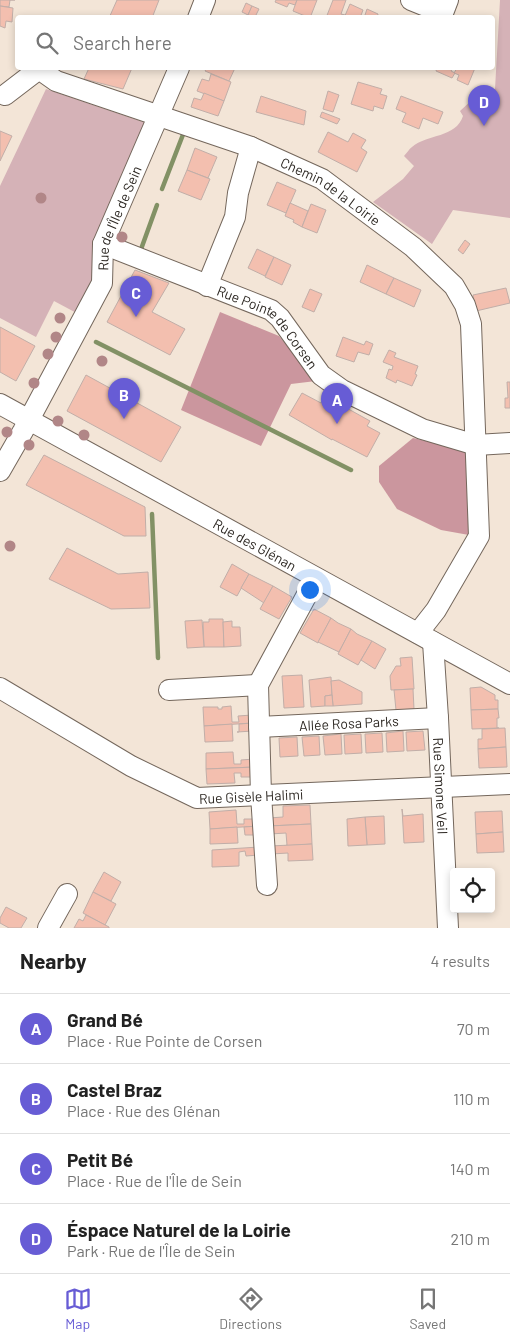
<!DOCTYPE html>
<html lang="en">
<head>
<meta charset="utf-8">
<style>
	:root { --surface:#fff; --page:#f6f6f6; --text:#222; --muted:#767676; --line:#e0e0e0; --accent:#675cd5 }
	body { margin:0; font-family:Barlow,sans-serif; background:var(--page); color:var(--text) }
	.controls { position:absolute; right:15px; bottom:15px; display:grid; overflow:hidden; border-radius:5px; box-shadow:0 2px 8px #0003 }
	.controls button { width:45px; height:45px; display:grid; place-items:center; padding:0; border:0; border-bottom:1px solid var(--line); background:var(--surface); color:var(--text); font:25px sans-serif }
	.you { position:absolute; left:309px; top:589px; width:18px; height:18px; margin:-12px; border:4px solid #fff; border-radius:50%; background:#1a73e8; box-shadow:0 0 0 8px #1a73e833 }
	.badge { display:grid; place-items:center; width:32px; height:32px; border-radius:50%; background:var(--accent); color:#fff; font-size:16px; font-weight:700 }
	.pin { position:absolute; translate:-50% -41px; filter:drop-shadow(0 1px 2px #0008) }
	.pin::after { content:''; position:absolute; top:26px; width:18px; height:15px; background:inherit; clip-path:polygon(0 0,100% 0,50% 100%) }
	.list { margin:0; padding:0; list-style:none }
	h2 { display:flex; justify-content:space-between; align-items:center; height:65px; margin:0; padding:0 20px; font-size:21px }
	h2 small { font-size:16px; font-weight:400; color:var(--muted) }
	.list li { display:grid; grid-template-columns:32px 1fr auto; gap:15px; align-items:center; box-sizing:border-box; height:70px; padding:0 20px; border-top:1px solid var(--line) }
	.list b { display:block; font-size:19px; white-space:nowrap }
	.list p { margin:0; font-size:16px; white-space:nowrap; color:var(--muted) }
	.list em { font-size:16px; font-style:normal; color:var(--muted) }
	.icon { flex:none; width:28px; height:28px; fill:none; stroke:currentColor; stroke-width:2; stroke-linecap:round; stroke-linejoin:round }
	.map { position:relative; flex:none; width:510px; height:928px; overflow:hidden }
	.search { position:absolute; background:var(--surface); box-shadow:0 2px 8px #0003; left:15px; right:15px; top:15px; height:55px; display:flex; align-items:center; gap:12px; box-sizing:border-box; padding:0 18px; border-radius:5px; color:var(--muted); font-size:19px }
	.sheet { height:345px; background:var(--surface) }
	nav { display:flex; justify-content:space-around; align-items:center; box-sizing:border-box; height:70px; border-top:1px solid var(--line); background:var(--surface); font-size:14px; color:var(--muted) }
	nav a { display:grid; justify-items:center; gap:2px }
	nav .on { color:var(--accent) }
	.map>svg:first-child { display:block }
</style>
</head>
<body>
<div class="map">
<svg width="510" height="928" viewBox="0 0 510 928">
	<rect width="100%" height="100%" fill="#f3e5d7"/>
	<g fill="#d5b2b7">
		<path d="M500,0H510V218L453,210L432,244L373,202L403,179L414,166L404,156C407,153 409,149 412,147C427,134 456,138 463,116L460,111L485,88L495,89Z"/>
		<polygon points="46,89 155,126 84,317 54,301 36,337 0,318 0,186"/>
	</g>
	<g fill="#cb969e">
		<polygon points="220,312 279,336 316,381 291,384 261,446 181,410"/>
		<polygon points="413,438 469,451 469,535 441,530 397,509 379,482 379,466"/>
	</g>
	<g fill="none" stroke-linecap="round" stroke-linejoin="round">
		<g stroke="#829165" stroke-width="4.5">
			<polyline points="162,189 184,132"/>
			<polyline points="140,252 157,205"/>
			<polyline points="96,342 351,470"/>
			<polyline points="152,514 158,658"/>
		</g>
	</g>
	<g fill="#f3bfaf" stroke="#c1aea8">
		<polygon points="0,0 15,0 10,0 9,7 0,6"/>
		<polygon points="117,0 159,0 152,18 109,18"/>
		<polygon points="276,0 297,0 295,5 289,3 287,7 275,2"/>
		<polygon points="297,0 317,0 310,18 293,11"/>
		<polygon points="333,0 346,0 341,14 345,15 344,18 326,18"/>
		<polygon points="246,3 252,6 248,15 242,12"/>
		<polygon points="350,4 363,10 360,18 344,18"/>
		<polygon points="0,6 13,8 12,22 6,21 5,28 0,26"/>
		<polygon points="252,6 259,9 255,17 248,15"/>
		<polygon points="367,9 378,14 377,18 364,18"/>
		<polygon points="89,68 132,68 123,89 84,79"/>
		<polygon points="207,68 235,68 229,81 205,71"/>
		<polygon points="437,68 453,68 451,71 455,73 452,78 436,71"/>
		<polygon points="457,68 475,68 468,85 457,80 459,75 454,73"/>
		<polygon points="211,74 231,82 224,101 197,91 202,79 209,81"/>
		<polygon points="358,82 382,89 380,94 387,96 383,109 374,106 373,111 351,104"/>
		<polygon points="328,91 339,95 333,112 323,109"/>
		<polygon points="204,93 224,101 218,116 191,107 194,98 201,100"/>
		<polygon points="261,96 306,111 304,125 256,112"/>
		<polygon points="401,96 443,112 438,124 423,118 419,129 402,122 406,113 396,109"/>
		<polygon points="322,112 340,119 337,124 320,117"/>
		<polygon points="0,131 12,136 0,161"/>
		<polygon points="328,132 348,142 353,133 366,140 361,148 367,152 357,172 318,152"/>
		<polygon points="195,148 217,157 208,178 187,170"/>
		<polygon points="187,170 210,179 201,200 178,191"/>
		<polygon points="277,182 296,190 286,213 267,205"/>
		<polygon points="290,203 308,211 302,227 293,222 294,220 285,216"/>
		<polygon points="311,204 326,210 317,233 302,227"/>
		<polygon points="465,240 470,244 463,254 458,250"/>
		<polygon points="257,249 274,257 265,276 248,268"/>
		<polygon points="274,257 291,265 282,285 265,277"/>
		<polygon points="367,265 394,278 386,294 360,282"/>
		<polygon points="135,270 169,283 152,312 185,329 170,355 107,322"/>
		<polygon points="394,278 421,290 414,307 386,294"/>
		<polygon points="506,288 510,303 476,311 473,295"/>
		<polygon points="310,289 322,294 314,312 302,307"/>
		<polygon points="0,327 35,346 16,381 0,372"/>
		<polygon points="343,337 364,345 366,341 373,344 369,355 358,352 354,362 336,356"/>
		<polygon points="389,350 396,353 394,357 418,366 415,374 417,375 412,386 397,380 396,383 386,378 389,369 392,370 393,366 383,362"/>
		<polygon points="86,375 181,427 161,462 67,411"/>
		<polygon points="507,382 510,382 510,408 505,408 505,398 508,398"/>
		<polygon points="302,393 321,403 325,396 370,421 367,426 380,433 367,457 332,439 332,440 289,415"/>
		<polygon points="44,455 145,507 146,536 124,536 26,485"/>
		<polygon points="67,548 118,574 148,572 150,608 111,609 49,579"/>
		<polygon points="232,564 249,574 237,596 220,587"/>
		<polygon points="249,574 273,586 264,603 241,588"/>
		<polygon points="273,586 292,597 279,619 260,609"/>
		<polygon points="314,609 331,618 318,643 300,633"/>
		<polygon points="331,618 338,623 351,629 339,652 318,642"/>
		<polygon points="209,619 223,619 224,647 204,647 203,622 209,622"/>
		<polygon points="202,620 204,647 187,648 185,621"/>
		<polygon points="232,621 232,627 240,627 241,646 224,647 223,622"/>
		<polygon points="351,629 357,634 372,641 358,665 338,654"/>
		<polygon points="372,641 386,649 375,669 361,660"/>
		<polygon points="412,657 414,689 391,690 390,676 396,666 401,666 400,658"/>
		<polygon points="302,675 304,707 284,708 282,676"/>
		<polygon points="331,677 332,695 325,696 325,706 311,707 309,680"/>
		<polygon points="339,680 362,692 362,704 333,706 331,681"/>
		<polygon points="481,687 495,695 495,700 498,700 498,709 471,710 470,688"/>
		<polygon points="413,689 414,709 396,710 394,690"/>
		<polygon points="332,695 333,706 325,706 325,696"/>
		<polygon points="231,706 232,722 239,722 238,716 252,715 253,723 204,726 203,707 218,707 218,709 222,709 222,707"/>
		<polygon points="498,709 499,718 497,718 497,728 499,728 472,729 471,710"/>
		<polygon points="253,723 253,731 237,732 239,732 239,724"/>
		<polygon points="232,724 233,741 205,742 204,726"/>
		<polygon points="505,728 506,747 478,749 478,739 482,739 482,729"/>
		<polygon points="403,731 404,751 387,752 386,733"/>
		<polygon points="423,731 425,750 407,751 406,732"/>
		<polygon points="382,733 383,752 366,753 365,734"/>
		<polygon points="341,734 342,754 325,755 323,736"/>
		<polygon points="361,734 362,753 345,754 344,735"/>
		<polygon points="319,736 320,755 304,756 302,737"/>
		<polygon points="297,737 298,756 280,757 279,738"/>
		<polygon points="506,747 507,767 479,768 478,749"/>
		<polygon points="233,752 234,764 241,764 241,760 254,759 255,767 206,769 206,753"/>
		<polygon points="255,767 255,777 241,777 241,773 234,773 235,783 207,784 206,769"/>
		<polygon points="310,805 311,824 269,826 269,818 283,817 283,806"/>
		<polygon points="402,809 403,816 423,814 424,842 404,843"/>
		<polygon points="236,810 237,824 244,824 244,819 258,819 258,826 210,829 209,812"/>
		<polygon points="502,811 503,832 476,834 475,812"/>
		<polygon points="384,816 385,844 367,845 365,817"/>
		<polygon points="365,817 367,845 348,846 347,819"/>
		<polygon points="311,824 312,844 284,846 287,845 286,833 270,834 269,826"/>
		<polygon points="258,826 258,835 245,835 244,827"/>
		<polygon points="237,827 238,843 210,844 210,829"/>
		<polygon points="503,832 504,852 477,853 476,834"/>
		<polygon points="312,844 313,860 288,861 288,853 271,854 270,846"/>
		<polygon points="259,847 259,855 246,856 245,851 239,852 239,866 212,867 212,850"/>
		<polygon points="104,872 121,882 111,901 93,892"/>
		<polygon points="93,892 116,904 105,925 83,913"/>
		<polygon points="6,907 27,918 21,928 9,928 0,923 0,918"/>
		<polygon points="86,915 109,927 109,928 74,928 79,919 83,921"/>
	</g>
	<g fill="none" stroke-linecap="round" stroke-linejoin="round">
		<defs>
			<g id="minor">
				<polyline points="411,0 443,13 448,0"/>
				<polyline points="198,18 205,0"/>
				<path id="s1" d="M5,95L39,69L56,81L251,147L322,179L413,247L454,286L465,305L471,324L479,536L436,610L418,633"/>
				<path id="s2" d="M103,244L271,310L280,318L321,375L342,390L422,429L476,445L510,443"/>
				<polyline points="207,286 235,217 238,193 251,147"/>
				<path id="s3" d="M0,404L510,684"/>
				<path id="s4" d="M0,471L23,431L102,283L103,244L179,68"/>
				<path id="s5" d="M433,642L438,718L448,928"/>
				<path id="s6" d="M0,688L131,766L197,798L510,784"/>
				<polyline points="169,690 258,685"/>
				<path id="s7" d="M259,727L438,718"/>
				<polyline points="267,885 261,795 258,685 316,578"/>
				<polyline points="48,928 67,894"/>
			</g>
		</defs>
		<use href="#minor" stroke="#74675c" stroke-width="22"/>
		<use href="#minor" stroke="#fff" stroke-width="20"/>
	</g>
	<g fill="#b18687">
		<circle cx="41" cy="198" r="5.5"/>
		<circle cx="122" cy="237" r="5.5"/>
		<circle cx="60" cy="318" r="5.5"/>
		<circle cx="56" cy="337" r="5.5"/>
		<circle cx="48" cy="354" r="5.5"/>
		<circle cx="102" cy="361" r="5.5"/>
		<circle cx="34" cy="383" r="5.5"/>
		<circle cx="58" cy="421" r="5.5"/>
		<circle cx="7" cy="432" r="5.5"/>
		<circle cx="84" cy="435" r="5.5"/>
		<circle cx="29" cy="445" r="5.5"/>
		<circle cx="10" cy="546" r="5.5"/>
	</g>
	<g text-anchor="middle" dominant-baseline="central" stroke-width="4.5" stroke-linejoin="round" paint-order="stroke">
		<g font-size="14" fill="#2d2823" stroke="#fef2e7">
			<text stroke="none"><textPath href="#s1" startOffset="361">Chemin de la Loirie</textPath></text>
			<text stroke="none"><textPath href="#s4" startOffset="282">Rue de l'Île de Sein</textPath></text>
			<text stroke="none"><textPath href="#s2" startOffset="188">Rue Pointe de Corsen</textPath></text>
			<text stroke="none"><textPath href="#s3" startOffset="291">Rue des Glénan</textPath></text>
			<text stroke="none"><textPath href="#s7" startOffset="90">Allée Rosa Parks</textPath></text>
			<text stroke="none"><textPath href="#s5" startOffset="144">Rue Simone Veil</textPath></text>
			<text stroke="none"><textPath href="#s6" startOffset="280">Rue Gisèle Halimi</textPath></text>
		</g>
	</g>
</svg>
<div class="controls">
<button><svg class="icon" aria-label="locate" viewBox="0 0 24 24"><circle cx="12" cy="12" r="6"/><path d="M12 2v4M12 18v4M2 12h4M18 12h4"/></svg></button>
</div>
<div class="you"></div>
<div class="pin badge" style="left:337px;top:424px">A</div>
<div class="pin badge" style="left:124px;top:419px">B</div>
<div class="pin badge" style="left:136px;top:317px">C</div>
<div class="pin badge" style="left:484px;top:126px">D</div>
<div class="search"><svg class="icon" aria-label="search" viewBox="0 0 24 24"><circle cx="10" cy="10" r="6"/><path d="M15 15l6 6"/></svg>Search here</div>
</div>
<section class="sheet">
<h2>Nearby<small>4 results</small></h2>
<ul class="list">
<li><span class="badge">A</span><div><b>Grand Bé</b><p>Place · Rue Pointe de Corsen</p></div><em>70 m</em></li>
<li><span class="badge">B</span><div><b>Castel Braz</b><p>Place · Rue des Glénan</p></div><em>110 m</em></li>
<li><span class="badge">C</span><div><b>Petit Bé</b><p>Place · Rue de l'Île de Sein</p></div><em>140 m</em></li>
<li><span class="badge">D</span><div><b>Éspace Naturel de la Loirie</b><p>Park · Rue de l'Île de Sein</p></div><em>210 m</em></li>
</ul>
</section>
<nav>
<a class="on"><svg class="icon" aria-label="map" viewBox="0 0 24 24"><path d="M3 6l6-2 6 2 6-2v14l-6 2-6-2-6 2zM9 4v14M15 6v14"/></svg>Map</a>
<a><svg class="icon" aria-label="directions" viewBox="0 0 24 24"><path d="M12 3l9 9-9 9-9-9zM9 14v-3h6M13 9l2 2-2 2"/></svg>Directions</a>
<a><svg class="icon" aria-label="saved" viewBox="0 0 24 24"><path d="M7 4h10v16l-5-4-5 4z"/></svg>Saved</a>
</nav>
</body>
</html>
